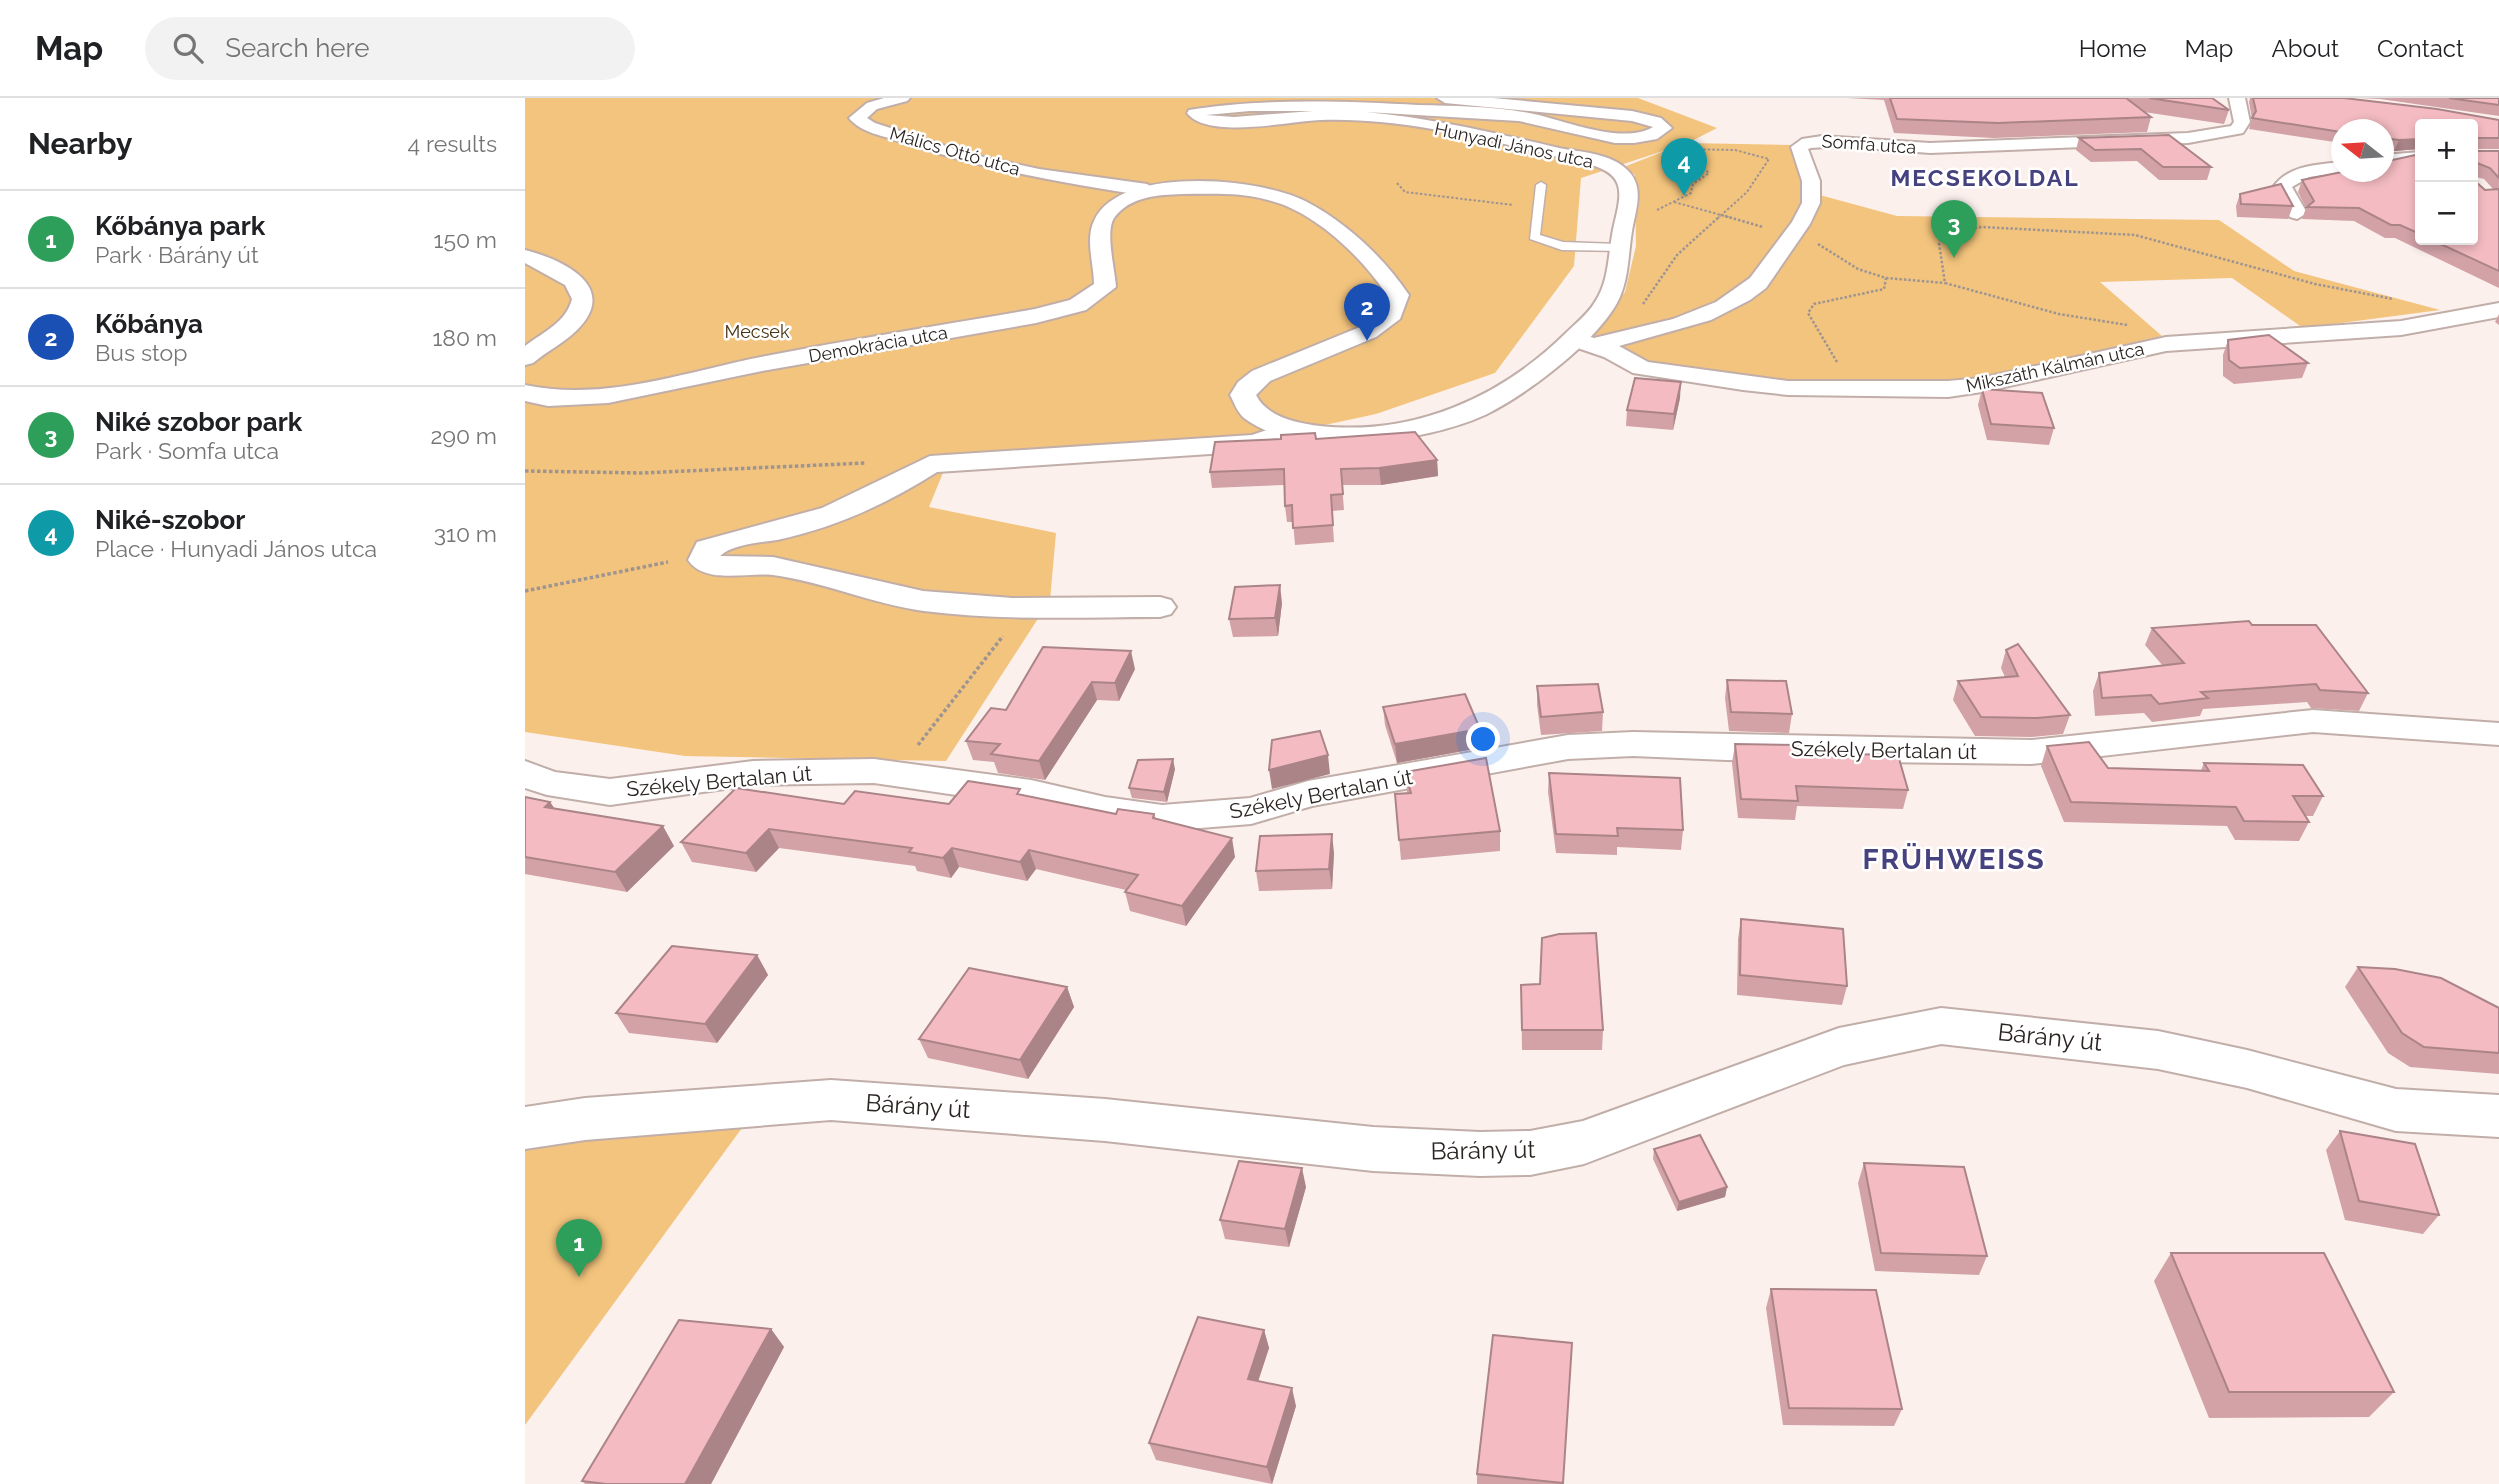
<!DOCTYPE html>
<html lang="en">
<head>
<meta charset="utf-8">
<style>
	:root { --surface:#fff; --page:#f2f2f2; --text:#202124; --muted:#757577; --line:#e0e0e0; --accent:#b45309 }
	body { margin:0; font-family:Raleway,sans-serif; background:var(--page); color:var(--text) }
	.controls { position:absolute; right:21px; top:21px; display:grid; overflow:hidden; border-radius:7px; box-shadow:0 4px 10px #0003 }
	.controls button { width:63px; height:63px; display:grid; place-items:center; padding:0; border:0; border-bottom:2px solid var(--line); background:var(--surface); color:var(--text); font:35px sans-serif }
	.compass { position:absolute; left:1806px; top:21px; width:63px; height:63px; border-radius:50%; background:var(--surface); box-shadow:0 4px 10px #0003; rotate:287deg }
	.you { position:absolute; left:959px; top:642px; width:24px; height:24px; margin:-18px; border:5px solid #fff; border-radius:50%; background:#1a73e8; box-shadow:0 0 0 10px #1a73e833 }
	.badge { display:grid; place-items:center; width:46px; height:46px; border-radius:50%; background:var(--accent); color:#fff; font-size:23px; font-weight:700 }
	.pin { position:absolute; translate:-50% -58px; filter:drop-shadow(0 2px 4px #0008) }
	.pin::after { content:''; position:absolute; top:37px; width:24px; height:21px; background:inherit; clip-path:polygon(0 0,100% 0,50% 100%) }
	.list { margin:0; padding:0; list-style:none }
	h2 { display:flex; justify-content:space-between; align-items:center; height:91px; margin:0; padding:0 28px; font-size:30px }
	h2 small { font-size:23px; font-weight:400; color:var(--muted) }
	.list li { display:grid; grid-template-columns:46px 1fr auto; gap:21px; align-items:center; box-sizing:border-box; height:98px; padding:0 28px; border-top:2px solid var(--line) }
	.list b { display:block; font-size:26px; white-space:nowrap }
	.list p { margin:0; font-size:23px; white-space:nowrap; color:var(--muted) }
	.list em { font-size:23px; font-style:normal; color:var(--muted) }
	.icon { flex:none; width:38px; height:38px; fill:none; stroke:currentColor; stroke-width:2; stroke-linecap:round; stroke-linejoin:round }
	.map { position:relative; flex:none; width:1974px; height:1386px; overflow:hidden }
	header { display:flex; align-items:center; gap:42px; box-sizing:border-box; height:98px; padding:0 35px; background:var(--surface); border-bottom:2px solid var(--line) }
	header strong { font-size:33px }
	nav { display:flex; gap:38px; margin-inline-start:auto; font-size:24px }
	.search { width:490px; height:63px; background:var(--page); display:flex; align-items:center; gap:18px; box-sizing:border-box; padding:0 24px; border-radius:38px; color:var(--muted); font-size:26px }
	main { display:flex }
	aside { flex:1; background:var(--surface) }
	.map>svg:first-child { display:block }
</style>
</head>
<body>
<header>
<strong>Map</strong>
<div class="search"><svg class="icon" aria-label="search" viewBox="0 0 24 24"><circle cx="10" cy="10" r="6"/><path d="M15 15l6 6"/></svg>Search here</div>
<nav><a>Home</a><a>Map</a><a>About</a><a>Contact</a></nav>
</header>
<main>
<aside>
<h2>Nearby<small>4 results</small></h2>
<ul class="list">
<li><span class="badge" style="background:#2e9e5b">1</span><div><b>Kőbánya park</b><p>Park · Bárány út</p></div><em>150 m</em></li>
<li><span class="badge" style="background:#1a4fb4">2</span><div><b>Kőbánya</b><p>Bus stop</p></div><em>180 m</em></li>
<li><span class="badge" style="background:#2e9e5b">3</span><div><b>Niké szobor park</b><p>Park · Somfa utca</p></div><em>290 m</em></li>
<li><span class="badge" style="background:#0f9aa8">4</span><div><b>Niké-szobor</b><p>Place · Hunyadi János utca</p></div><em>310 m</em></li>
</ul>
</aside>
<div class="map">
<svg width="1974" height="1386" viewBox="0 0 1974 1386">
	<rect width="100%" height="100%" fill="#fcf0ed"/>
	<g fill="#f3c47d">
		<polygon points="0,0 1113,0 1192,30 1163,45 1266,47 1291,96 1372,118 1694,122 1769,173 1915,212 1778,230 1707,180 1575,184 1637,238 1441,283 1306,288 1115,263 1061,241 1100,194 1111,148 1110,77 1099,69 1147,50 1056,80 1049,168 970,275 851,316 716,345 422,365 404,409 531,435 525,502 421,663 160,658 0,634"/>
		<polygon points="233,1008 0,1327 0,1030"/>
	</g>
	<g fill="none" stroke-linecap="round" stroke-linejoin="round">
		<defs>
			<polygon id="service" points="1016,84 1021,87 1015,137 1038,144 1093,146 1097,147 1097,153 1037,152 1005,141 1011,87"/>
			<g id="minor">
				<path d="M359,0H385L382,3L352,11L342,20L350,25L445,56L514,71L622,86L631,92L622,98C538,85 457,71 377,44C359,38 336,35 324,20L342,5Z"/>
				<polygon points="1704,0 1720,0 1725,24 1718,35 1663,45 1405,55 1315,48 1286,50 1283,51 1295,83 1295,105 1285,126 1241,190 1225,202 1186,222 1094,248 1123,264 1263,283 1423,283 1457,280 1641,239 1876,223 1974,205 1974,219 1876,237 1641,253 1457,294 1423,299 1263,297 1218,292 1108,275 1079,259 1041,246 1037,241 1041,236 1049,234 1069,240 1148,221 1191,204 1225,180 1267,124 1277,105 1277,83 1266,49 1277,41 1297,38 1405,45 1663,35 1706,28 1709,24"/>
				<polygon points="1895,54 1895,64 1858,67 1858,57"/>
				<path d="M1816,64V74H1819L1784,79L1767,89L1782,115L1772,121L1765,119L1749,88C1764,67 1792,67 1816,64Z"/>
				<path d="M765,324L774,326L778,332L774,338L731,353L412,374C362,406 309,430 252,442C234,445 208,446 195,458L248,459L398,493L487,500L635,499L646,502L651,509L646,516L635,519C557,519 477,523 399,513C348,506 299,484 248,477C221,474 180,487 163,462L172,444L297,410L405,358L727,337Z"/>
				<polygon points="1788,612 1974,625 1974,647 1788,634 1506,666 1201,662 1108,658 1043,661 787,708 726,726 637,733 580,725 506,708 349,685 228,687 85,707 22,697 0,690 0,663 30,674 85,681 228,663 349,661 506,682 580,699 637,707 725,700 783,683 1043,637 1108,634 1506,642"/>
				<polygon points="1416,910 1633,933 1722,952 1871,991 1974,997 1974,1039 1871,1033 1722,990 1633,971 1416,946 1319,967 1059,1066 1005,1077 955,1078 848,1073 580,1043 306,1022 60,1042 0,1051 0,1009 60,1000 306,982 580,1001 848,1029 955,1034 1005,1033 1058,1023 1314,930"/>
			</g>
			<g id="tertiary">
				<path d="M912,0H968L1107,13L1136,20L1147,30L1132,41L1109,45H1090L994,23L841,14C907,20 970,35 1034,50C1055,54 1082,55 1099,69C1121,86 1111,110 1107,133C1103,157 1104,183 1092,205C1070,245 1001,297 960,317C901,344 774,362 719,320C712,314 709,304 705,297L713,284L727,273L835,229L857,213L862,197C836,158 789,113 743,102C715,94 685,96 657,96C633,97 605,98 589,120C580,134 590,172 591,189L561,212L511,225L237,273L83,305L23,308L0,303V287C79,304 160,274 236,259C327,241 419,227 510,211L545,202L569,186C569,167 560,141 569,123C594,66 737,80 782,104C822,125 859,160 884,197L875,221L851,239L745,283L731,297C742,319 771,325 795,328C888,338 975,300 1041,235C1050,226 1063,216 1070,204C1085,182 1083,152 1089,127C1097,94 1101,76 1063,66C976,46 886,19 796,22C764,23 683,42 662,15L664,12C734,0 821,3 893,7C931,8 971,8 1009,16C1041,23 1098,47 1128,29L1107,23L920,5ZM725,13H788L709,19L681,17Z"/>
				<path d="M0,152C39,162 95,189 52,232C39,245 22,253 8,265L0,267V248C18,234 41,225 47,201L40,187L0,165Z"/>
			</g>
		</defs>
		<use href="#service" stroke="#c1aea9" stroke-width="3"/>
		<use href="#minor" stroke="#c1aea9" stroke-width="4"/>
		<use href="#tertiary" stroke="#c1aea9" stroke-width="4"/>
		<g stroke="#9e9492" stroke-width="2" stroke-dasharray="2.5 2" stroke-linecap="butt">
			<polyline points="872,85 880,94 988,107"/>
			<polyline points="1149,104 1207,120"/>
			<polyline points="1132,112 1166,95 1168,86 1184,75 1174,66 1151,59 1151,51 1210,52 1244,61 1222,94 1193,120"/>
		</g>
		<g stroke="#9e9492" stroke-width="2.5" stroke-dasharray="2.5 2" stroke-linecap="butt">
			<polyline points="1200,118 1238,129"/>
			<polyline points="1293,146 1333,171 1361,180 1420,185"/>
			<polyline points="1118,206 1152,157 1195,118"/>
			<polyline points="1602,227 1534,216 1420,185 1414,145 1417,136 1457,129 1610,137 1790,186 1868,201"/>
			<polyline points="1312,264 1283,215 1289,206 1359,191 1361,180"/>
		</g>
		<g stroke="#9e9492" stroke-width="3.5" stroke-dasharray="3.5 2.5" stroke-linecap="butt">
			<polyline points="0,373 116,375 341,365"/>
			<polyline points="0,493 143,464"/>
			<polyline points="393,647 478,538"/>
		</g>
		<use href="#service" fill="#fff" fill-rule="evenodd"/>
		<use href="#minor" fill="#fff" fill-rule="evenodd"/>
		<use href="#tertiary" fill="#fff" fill-rule="evenodd"/>
	</g>
	<g fill="#d2a2a7" fill-rule="evenodd">
		<polygon points="1322,0 1687,0 1704,12 1699,26 1619,14 1626,19 1622,34 1469,40 1369,35 1359,2"/>
		<path d="M1725,0H1819L1974,22V51H1951V53H1974V190L1870,140H1860L1829,123L1777,121L1781,110L1773,94L1777,82L1895,56V142H1948V26H1895V52V51L1869,53L1858,52V32H1816V45L1724,31L1727,21L1724,4ZM1951,79L1959,81L1969,92H1960L1951,84Z"/>
		<polygon points="1834,0 1974,0 1974,18 1855,1"/>
		<polygon points="1644,37 1686,69 1682,82 1634,82 1612,63 1566,64 1551,52 1554,40"/>
		<polygon points="1715,96 1768,108 1763,121 1712,119 1711,108"/>
		<polygon points="1974,216 1974,227 1970,224"/>
		<polygon points="1703,242 1783,265 1777,280 1709,286 1698,278 1698,257"/>
		<polygon points="1457,291 1529,330 1524,347 1462,342 1453,307"/>
		<polygon points="1155,300 1148,332 1101,328 1102,312"/>
		<polygon points="791,341 912,362 913,378 856,387 817,387 819,412 807,413 809,444 770,447 768,424 762,424 760,408 759,387 687,390 685,374"/>
		<polygon points="757,505 753,538 708,539 704,521"/>
		<polygon points="1727,527 1843,595 1834,613 1786,610 1782,604 1678,611 1675,618 1627,624 1619,615 1570,618 1568,593 1574,575 1638,568 1620,547 1627,530"/>
		<polygon points="518,549 610,571 594,603 572,602 520,682 473,675 469,664 448,662 441,643 481,612"/>
		<polygon points="1481,552 1545,617 1538,636 1506,639 1450,638 1428,602 1433,583 1480,579 1476,570"/>
		<polygon points="1202,582 1267,616 1264,635 1204,633 1200,600"/>
		<polygon points="1012,588 1078,614 1077,633 1016,637 1012,607"/>
		<polygon points="858,609 955,631 955,650 872,665 860,627"/>
		<polygon points="1210,646 1275,655 1383,692 1378,711 1272,708 1270,722 1213,720 1207,665"/>
		<polygon points="1522,648 1583,670 1676,672 1679,665 1798,698 1788,718 1780,718 1784,724 1774,743 1710,742 1702,728 1539,724 1516,668"/>
		<polygon points="650,671 642,704 607,700 604,690"/>
		<polygon points="880,674 975,733 975,753 876,762 870,696 882,695"/>
		<polygon points="1024,675 1158,732 1156,752 1092,749 1092,757 1031,755 1023,694"/>
		<polygon points="498,697 591,716 629,716 631,721 710,759 661,828 605,813 600,794 601,792 511,771 502,783 434,769 426,780 392,773 390,768 254,750 231,774 167,764 156,744 319,706 424,706"/>
		<polygon points="0,699 25,704 29,710 149,748 102,794 0,776"/>
		<polygon points="809,755 807,791 734,793 731,773"/>
		<polygon points="1216,821 1322,888 1317,907 1212,897 1213,841"/>
		<polygon points="232,857 243,877 192,945 104,935 91,915"/>
		<polygon points="1833,869 1974,910 1974,976 1885,969 1863,955 1820,889"/>
		<polygon points="996,887 1078,932 1077,952 997,952"/>
		<polygon points="542,889 549,909 503,981 403,960 394,941"/>
		<polygon points="1815,1033 1914,1117 1898,1136 1820,1122 1801,1052"/>
		<polygon points="1129,1051 1202,1089 1200,1099 1152,1113 1128,1061"/>
		<polygon points="1339,1065 1462,1158 1454,1177 1350,1173 1333,1085"/>
		<polygon points="781,1089 764,1149 700,1141 695,1122"/>
		<polygon points="1646,1155 1869,1294 1844,1319 1684,1320 1629,1183"/>
		<polygon points="1246,1191 1377,1311 1369,1328 1258,1327 1241,1210"/>
		<polygon points="246,1231 259,1249 186,1386 60,1386 57,1383"/>
		<polygon points="739,1232 744,1250 733,1283 771,1308 747,1386 631,1362 624,1345"/>
		<polygon points="1047,1245 1038,1386 952,1386 952,1376"/>
	</g>
	<g fill="#ab8488">
		<polygon points="1895,41 1895,51 1869,53 1874,42"/>
		<polygon points="1156,284 1155,300 1148,332 1149,316"/>
		<polygon points="912,362 913,378 856,387 854,370"/>
		<polygon points="755,487 757,505 753,538 750,520"/>
		<polygon points="606,553 610,571 594,603 590,585"/>
		<polygon points="567,584 572,602 520,682 514,663"/>
		<polygon points="955,631 955,650 872,665 870,646"/>
		<polygon points="803,657 805,676 747,691 744,672"/>
		<polygon points="648,661 650,671 642,704 639,694"/>
		<polygon points="25,704 38,723 20,709"/>
		<polygon points="138,728 149,748 102,794 90,774"/>
		<polygon points="244,731 254,750 231,774 221,755"/>
		<polygon points="807,736 809,755 807,791 804,771"/>
		<polygon points="707,740 710,759 661,828 657,808"/>
		<polygon points="427,750 434,769 426,780 418,760"/>
		<polygon points="504,752 511,771 502,783 495,764"/>
		<polygon points="232,857 243,877 192,945 180,926"/>
		<polygon points="542,889 549,909 503,981 495,962"/>
		<polygon points="777,1070 781,1089 764,1149 760,1131"/>
		<polygon points="1202,1089 1200,1099 1152,1113 1154,1104"/>
		<polygon points="246,1231 259,1249 186,1386 160,1386"/>
		<polygon points="739,1232 744,1250 728,1299 723,1281"/>
		<polygon points="767,1290 771,1308 747,1386 742,1369"/>
	</g>
	<g fill="#f4bcc2" stroke="#ab8488" stroke-width="2">
		<polygon points="1365,0 1601,0 1626,19 1473,25 1372,21"/>
		<polygon points="1624,0 1687,0 1704,12"/>
		<polygon points="1728,0 1819,0 1912,11 1974,22 1974,40 1951,40 1951,53 1974,53 1974,80 1965,70 1952,65 1951,84 1960,92 1974,91 1974,173 1907,142 1948,142 1948,26 1895,26 1895,41 1874,42 1858,40 1858,32 1816,32 1816,34 1727,20 1731,13"/>
		<polygon points="1924,0 1974,0 1974,7"/>
		<polygon points="1644,37 1686,69 1638,69 1616,51 1570,52 1554,40"/>
		<polygon points="1895,56 1895,136 1875,127 1866,127 1834,110 1782,109 1789,103 1777,82 1817,74 1858,74 1858,64"/>
		<polygon points="1756,86 1768,108 1716,106 1715,96"/>
		<polygon points="1744,237 1783,265 1715,270 1704,262 1703,242"/>
		<polygon points="1110,280 1156,284 1149,316 1102,312"/>
		<polygon points="1457,291 1517,295 1529,330 1466,326"/>
		<polygon points="890,334 912,362 854,370 816,371 818,396 806,397 808,427 768,430 767,407 760,408 759,371 685,374 690,344 756,341 756,337 790,335 791,341"/>
		<polygon points="755,487 750,520 704,521 710,489"/>
		<polygon points="1724,523 1727,527 1791,527 1843,595 1795,592 1791,586 1676,594 1683,600 1634,606 1626,597 1577,600 1574,575 1659,565 1627,530"/>
		<polygon points="1493,546 1545,617 1512,620 1456,619 1433,583 1493,578 1481,552"/>
		<polygon points="518,549 606,553 590,585 567,584 514,663 466,656 475,646 441,643 466,610 481,612"/>
		<polygon points="1202,582 1261,583 1267,616 1206,614"/>
		<polygon points="1073,586 1078,614 1016,619 1012,588"/>
		<polygon points="940,596 955,631 870,646 858,609"/>
		<polygon points="795,633 803,657 744,672 747,642"/>
		<polygon points="1564,644 1583,670 1684,673 1679,665 1778,667 1798,698 1768,698 1784,724 1719,723 1711,709 1546,704 1522,648"/>
		<polygon points="1210,646 1273,647 1275,655 1373,657 1383,692 1271,688 1273,703 1216,701"/>
		<polygon points="961,660 975,733 874,742 870,696 886,695 880,674"/>
		<polygon points="648,661 639,694 604,690 613,662"/>
		<polygon points="1024,675 1155,680 1158,732 1092,730 1093,738 1031,736"/>
		<polygon points="443,683 495,691 492,696 591,716 593,711 629,716 628,720 707,740 657,808 600,794 613,777 504,752 495,764 427,750 418,760 384,754 387,750 244,731 221,755 156,744 211,690 319,706 330,693 424,706"/>
		<polygon points="0,699 25,704 20,709 138,728 90,774 0,759"/>
		<polygon points="807,736 804,771 731,773 735,738"/>
		<polygon points="1216,821 1318,831 1322,888 1215,877"/>
		<polygon points="1071,835 1078,932 997,932 996,887 1015,886 1017,840 1034,836"/>
		<polygon points="147,848 232,857 180,926 91,915"/>
		<polygon points="1833,869 1870,871 1916,880 1974,910 1974,955 1899,949 1877,935"/>
		<polygon points="444,870 542,889 495,962 394,941"/>
		<polygon points="1815,1033 1890,1046 1914,1117 1834,1103"/>
		<polygon points="1175,1037 1202,1089 1154,1104 1129,1051"/>
		<polygon points="714,1063 777,1070 760,1131 695,1122"/>
		<polygon points="1339,1065 1439,1069 1462,1158 1356,1155"/>
		<polygon points="1646,1155 1799,1155 1869,1294 1704,1294"/>
		<polygon points="1246,1191 1351,1192 1377,1311 1264,1310"/>
		<polygon points="673,1219 739,1232 723,1281 767,1290 742,1369 624,1345"/>
		<polygon points="154,1222 246,1231 160,1386 81,1386 57,1383"/>
		<polygon points="968,1237 1047,1245 1038,1385 952,1376"/>
	</g>
	<g text-anchor="middle" dominant-baseline="central" stroke-width="5" stroke-linejoin="round" paint-order="stroke">
		<g font-size="18" fill="#2b2422" stroke="#fff">
			<text transform="translate(1344 46) rotate(4)">Somfa utca</text>
			<text transform="translate(989 47) rotate(12)">Hunyadi János utca</text>
			<text transform="translate(430 53) rotate(16)">Málics Ottó utca</text>
			<text transform="translate(353 246) rotate(-10)">Demokrácia utca</text>
			<text transform="translate(1530 269) rotate(-12)">Mikszáth Kálmán utca</text>
		</g>
		<g font-size="18" fill="#473212" stroke="#fff">
			<text x="232" y="233">Mecsek</text>
		</g>
		<g font-size="21" fill="#2b2422" stroke="#fff">
			<text transform="translate(1359 652) rotate(1)">Székely Bertalan út</text>
			<text transform="translate(194 683) rotate(-5)">Székely Bertalan út</text>
			<text transform="translate(796 696) rotate(-11)">Székely Bertalan út</text>
		</g>
		<g font-size="23" font-weight="bold" letter-spacing="2" fill="#46417f" stroke="#fff">
			<text x="1460" y="79">MECSEKOLDAL</text>
		</g>
		<g font-size="24" fill="#2b2422" stroke="#fff">
			<text transform="translate(1525 939) rotate(6)">Bárány út</text>
			<text transform="translate(393 1008) rotate(4)">Bárány út</text>
			<text transform="translate(958 1052) rotate(-1)">Bárány út</text>
		</g>
		<g font-size="28" font-weight="bold" letter-spacing="2" fill="#46417f" stroke="#fff">
			<text x="1429" y="761">FRÜHWEISS</text>
		</g>
	</g>
</svg>
<div class="controls">
<button>+</button>
<button>−</button>
</div>
<svg class="compass" viewBox="-18 -18 36 36"><path d="M0-13l5 13h-10z" fill="#e53935"/><path d="M0 13l5-13h-10z" fill="#757577"/></svg>
<div class="you"></div>
<div class="pin badge" style="left:54px;top:1179px;background:#2e9e5b">1</div>
<div class="pin badge" style="left:842px;top:243px;background:#1a4fb4">2</div>
<div class="pin badge" style="left:1429px;top:160px;background:#2e9e5b">3</div>
<div class="pin badge" style="left:1159px;top:98px;background:#0f9aa8">4</div>
</div>
</main>
</body>
</html>
